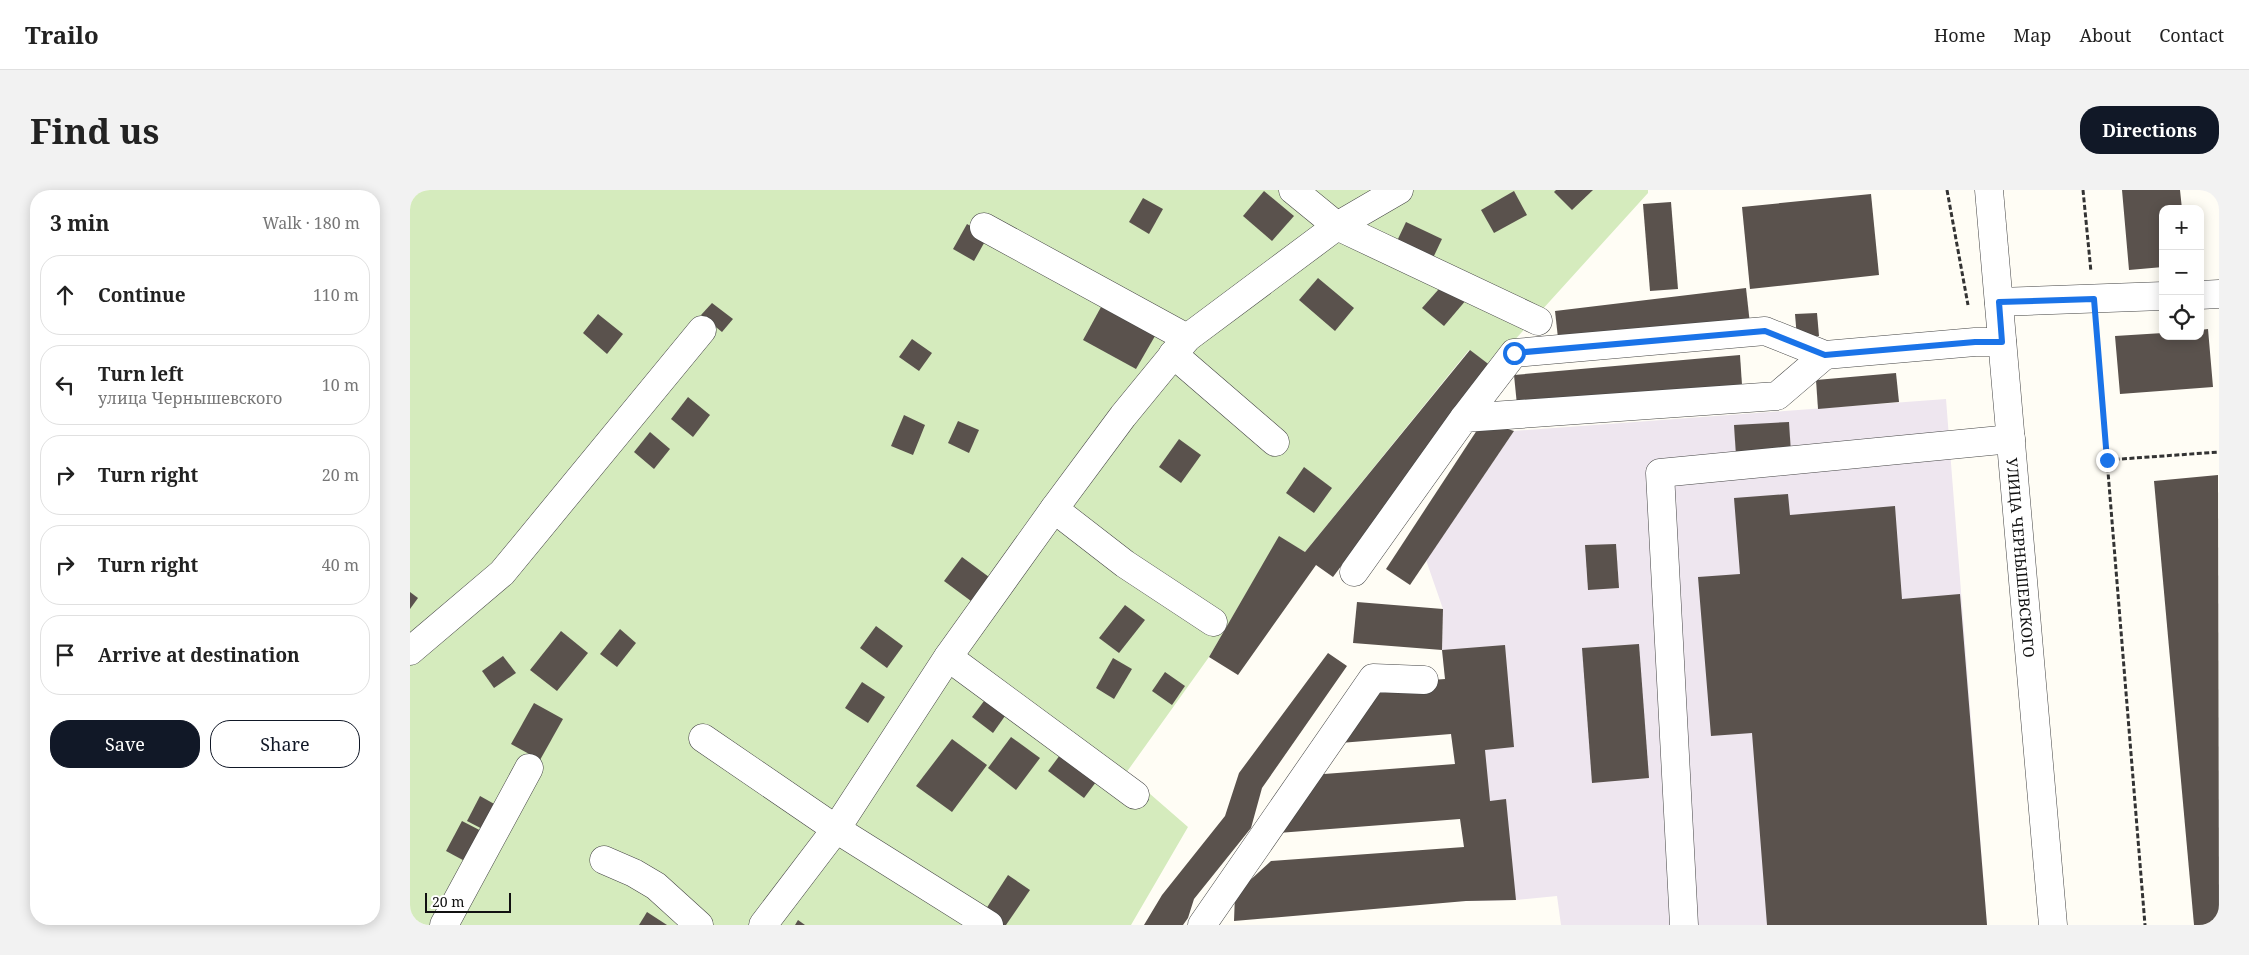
<!DOCTYPE html>
<html lang="en">
<head>
<meta charset="utf-8">
<style>
	:root { --surface:#fff; --page:#f2f2f2; --text:#222; --muted:#767676; --line:#e0e0e0; --accent:#111827 }
	body { margin:0; font-family:"Noto Serif",serif; background:var(--page); color:var(--text) }
	.controls { position:absolute; right:15px; top:15px; display:grid; overflow:hidden; border-radius:10px; box-shadow:0 2px 12px #0003 }
	.controls button { width:45px; height:45px; display:grid; place-items:center; padding:0; border:0; border-bottom:1px solid var(--line); background:var(--surface); color:var(--text); font:25px sans-serif }
	.scale { position:absolute; left:15px; bottom:12px; width:86px; box-sizing:border-box; padding-left:5px; border:2px solid #111; border-top:0; font-size:14px; line-height:18px; white-space:nowrap; color:#111; -webkit-text-stroke:4px #fff; paint-order:stroke }
	.stop { position:absolute; width:15px; height:15px; margin:-11px; border:4px solid #1a73e8; border-radius:50%; background:#fff }
	.stop.end { background:#1a73e8; border-color:#fff; box-shadow:0 1px 5px #0008 }
	.list { margin:0; padding:0; list-style:none }
	h2 { display:flex; justify-content:space-between; align-items:center; height:65px; margin:0; padding:0 20px; font-size:21px }
	h2 small { font-size:16px; font-weight:400; color:var(--muted) }
	.list li { display:grid; grid-template-columns:32px 1fr auto; gap:15px; align-items:center; box-sizing:border-box; height:80px; margin:0 10px 10px; padding:0 10px; border:1px solid var(--line); border-radius:20px }
	.list b { display:block; font-size:19px; white-space:nowrap }
	.list p { margin:0; font-size:16px; white-space:nowrap; color:var(--muted) }
	.list em { font-size:16px; font-style:normal; color:var(--muted) }
	.actions { display:flex; gap:10px; padding:15px 20px }
	.actions a { flex:1; padding:11px 0; border:1px solid var(--accent); border-radius:20px; text-align:center; font-size:18px; color:var(--accent) }
	.actions .main { background:var(--accent); color:#fff }
	.icon { flex:none; width:28px; height:28px; fill:none; stroke:currentColor; stroke-width:2; stroke-linecap:round; stroke-linejoin:round }
	.map { position:relative; flex:none; width:1809px; height:735px; overflow:hidden; border-radius:20px }
	header { display:flex; align-items:center; gap:30px; box-sizing:border-box; height:70px; padding:0 25px; background:var(--surface); border-bottom:1px solid var(--line) }
	header strong { font-size:24px }
	nav { display:flex; gap:28px; margin-inline-start:auto; font-size:18px }
	.intro { display:flex; align-items:center; justify-content:space-between; box-sizing:border-box; height:120px; padding:0 30px }
	h1 { margin:0; font-size:35px }
	.button { padding:12px 22px; border-radius:20px; background:var(--accent); color:#fff; font-size:18px; font-weight:700 }
	main { display:flex; gap:30px; padding:0 30px }
	aside { flex:1; background:var(--surface); border-radius:20px; box-shadow:0 2px 12px #0003 }
	.map>svg:first-child { display:block }
</style>
</head>
<body>
<header>
<strong>Trailo</strong>
<nav><a>Home</a><a>Map</a><a>About</a><a>Contact</a></nav>
</header>
<div class="intro"><h1>Find us</h1><a class="button">Directions</a></div>
<main>
<aside>
<h2>3 min<small>Walk · 180 m</small></h2>
<ul class="list">
<li><svg class="icon" aria-label="ahead" viewBox="0 0 24 24"><path d="M12 20V5M6 11l6-6 6 6"/></svg><div><b>Continue</b></div><em>110 m</em></li>
<li><svg class="icon" aria-label="left" viewBox="0 0 24 24"><path d="M17 20v-9H6M10 6l-5 5 5 5"/></svg><div><b>Turn left</b><p>улица Чернышевского</p></div><em>10 m</em></li>
<li><svg class="icon" aria-label="right" viewBox="0 0 24 24"><path d="M7 20v-9h11M14 6l5 5-5 5"/></svg><div><b>Turn right</b></div><em>20 m</em></li>
<li><svg class="icon" aria-label="right" viewBox="0 0 24 24"><path d="M7 20v-9h11M14 6l5 5-5 5"/></svg><div><b>Turn right</b></div><em>40 m</em></li>
<li><svg class="icon" aria-label="arrive" viewBox="0 0 24 24"><path d="M6 21V4h12l-3 4 3 4H6"/></svg><div><b>Arrive at destination</b></div></li>
</ul>
<div class="actions"><a class="main">Save</a><a>Share</a></div>
</aside>
<div class="map">
<svg width="1809" height="735" viewBox="0 0 1809 735">
	<rect width="100%" height="100%" fill="#fffdf5"/>
	<polygon fill="#eee6ef" points="1536,209 1577,735 1151,735 1147,706 1106,710 1056,711 1054,657 1032,460 1033,419 1016,370 1104,241"/>
	<polygon fill="#d5ebbd" points="0,0 1238,0 1238,3 1081,176 1059,160 895,362 869,347 799,467 716,583 778,637 721,735 0,735"/>
	<g fill="#5a524d">
		<polygon points="1146,0 1183,0 1162,20 1144,2"/>
		<polygon points="1712,0 1770,0 1772,19 1753,19 1753,77 1719,80"/>
		<polygon points="854,1 884,26 862,51 833,26"/>
		<polygon points="1104,1 1117,25 1084,43 1071,20"/>
		<polygon points="1461,4 1469,85 1340,99 1332,17"/>
		<polygon points="733,8 753,19 739,44 719,32"/>
		<polygon points="1261,12 1268,99 1240,101 1233,14"/>
		<polygon points="996,32 1032,49 1023,68 987,51"/>
		<polygon points="557,34 578,46 564,71 543,59"/>
		<polygon points="908,88 944,118 925,141 889,110"/>
		<polygon points="1036,91 1057,109 1034,136 1012,118"/>
		<polygon points="1336,98 1340,134 1149,157 1145,121"/>
		<polygon points="302,113 323,129 312,142 291,125"/>
		<polygon points="691,117 745,146 726,179 673,150"/>
		<polygon points="1407,123 1409,146 1387,148 1385,124"/>
		<polygon points="188,124 213,144 197,164 173,143"/>
		<polygon points="1798,139 1803,197 1710,204 1705,146 1753,143 1753,146 1790,146 1790,140"/>
		<polygon points="502,149 522,163 509,181 489,167"/>
		<polygon points="1060,160 1081,176 923,387 906,375 828,485 799,467 869,346 895,362"/>
		<polygon points="1330,165 1332,195 1107,215 1104,185"/>
		<polygon points="1486,183 1489,212 1408,219 1406,190"/>
		<polygon points="278,207 300,225 283,247 261,229"/>
		<polygon points="494,225 515,235 503,265 481,256"/>
		<polygon points="548,231 569,240 559,263 538,253"/>
		<polygon points="1073,231 1104,241 1000,395 976,379"/>
		<polygon points="1379,232 1381,263 1326,266 1324,235"/>
		<polygon points="240,242 260,259 244,279 224,262"/>
		<polygon points="769,249 791,265 771,293 749,277"/>
		<polygon points="894,277 922,298 904,323 876,303"/>
		<polygon points="1808,285 1809,735 1784,735 1744,291"/>
		<polygon points="1378,304 1380,325 1485,316 1492,409 1550,404 1577,735 1357,735 1342,543 1301,546 1288,387 1330,384 1324,308"/>
		<polygon points="1206,354 1209,398 1178,400 1175,355"/>
		<polygon points="552,367 579,387 561,411 534,391"/>
		<polygon points="0,402 8,408 0,419"/>
		<polygon points="947,412 1033,419 1032,460 943,453"/>
		<polygon points="715,415 735,430 709,463 689,448"/>
		<polygon points="466,436 493,456 477,478 450,458"/>
		<polygon points="210,439 226,453 207,477 190,464"/>
		<polygon points="151,441 178,463 147,501 120,480"/>
		<polygon points="1229,454 1239,588 1182,593 1172,458"/>
		<polygon points="1095,455 1104,557 1075,560 1080,611 1096,609 1106,710 1056,711 824,731 825,704 861,671 1054,657 1050,629 868,643 901,585 1045,574 1041,544 930,553 970,494 1035,489 1032,460"/>
		<polygon points="918,463 937,476 852,598 841,638 784,709 778,728 773,735 734,735 752,705 815,626 829,583"/>
		<polygon points="93,466 106,483 84,498 72,481"/>
		<polygon points="703,468 722,479 704,509 686,498"/>
		<polygon points="755,482 775,496 762,515 742,501"/>
		<polygon points="452,492 475,507 458,533 435,518"/>
		<polygon points="574,511 595,526 583,543 562,527"/>
		<polygon points="124,513 153,529 130,570 101,554"/>
		<polygon points="601,547 630,568 606,600 578,578"/>
		<polygon points="542,549 577,575 542,622 506,596"/>
		<polygon points="653,561 689,588 674,608 638,581"/>
		<polygon points="70,606 95,620 82,644 57,631"/>
		<polygon points="52,631 81,646 64,676 36,661"/>
		<polygon points="598,685 620,700 596,735 593,735 574,722"/>
		<polygon points="237,722 257,735 229,735"/>
		<polygon points="388,730 395,735 385,735"/>
	</g>
	<g fill="none" stroke-linecap="round" stroke-linejoin="round">
		<defs>
			<g id="minor">
				<polyline points="883,0 927,36 1128,131"/>
				<path id="s1" d="M1579,0L1643,735"/>
				<polyline points="574,37 777,148"/>
				<polyline points="1790,105 1809,104"/>
				<polyline points="1589,112 1753,106"/>
				<polyline points="763,164 865,252"/>
				<polyline points="1054,228 1104,163 1355,141 1415,165 1565,152 1592,152"/>
				<polyline points="644,319 715,374 803,432"/>
				<polyline points="944,382 1054,228 1367,206 1415,165"/>
				<polyline points="0,461 92,383 292,140"/>
				<polyline points="538,467 725,605"/>
				<polyline points="293,548 426,639 579,735"/>
				<polyline points="194,670 224,683 246,696 289,735"/>
				<polyline points="34,735 119,578"/>
				<polyline points="353,735 426,639 538,467 644,319 713,226 777,148 927,36 989,0"/>
				<polyline points="792,735 963,488 1014,490"/>
				<polyline points="1274,735 1250,283 1601,249"/>
			</g>
		</defs>
		<use href="#minor" stroke="#444" stroke-width="29"/>
		<g stroke="#333" stroke-width="3" stroke-dasharray="5 2.5" stroke-linecap="butt">
			<polyline points="1537,0 1558,115"/>
			<polyline points="1673,0 1681,82"/>
			<polyline points="1686,135 1735,735"/>
			<polyline points="1697,270 1809,262"/>
		</g>
		<use href="#minor" stroke="#fff" stroke-width="28"/>
	</g>
	<g fill="none" stroke-linecap="round" stroke-linejoin="round">
		<polyline stroke="#1a73e8" stroke-width="6" points="1104,163 1355,141 1415,165 1565,152 1592,152 1589,112 1684,109 1697,270"/>
	</g>
	<g text-anchor="middle" dominant-baseline="central" stroke-width="5" stroke-linejoin="round" paint-order="stroke">
		<g font-size="15" fill="#111" stroke="#fff">
			<text stroke="none"><textPath href="#s1" startOffset="369">УЛИЦА ЧЕРНЫШЕВСКОГО</textPath></text>
		</g>
	</g>
</svg>
<div class="controls">
<button>+</button>
<button>−</button>
<button><svg class="icon" aria-label="locate" viewBox="0 0 24 24"><circle cx="12" cy="12" r="6"/><path d="M12 2v4M12 18v4M2 12h4M18 12h4"/></svg></button>
</div>
<div class="scale">20 m</div>
<div class="stop" style="left:1104px;top:163px"></div>
<div class="stop end" style="left:1697px;top:270px"></div>
</div>
</main>
</body>
</html>
